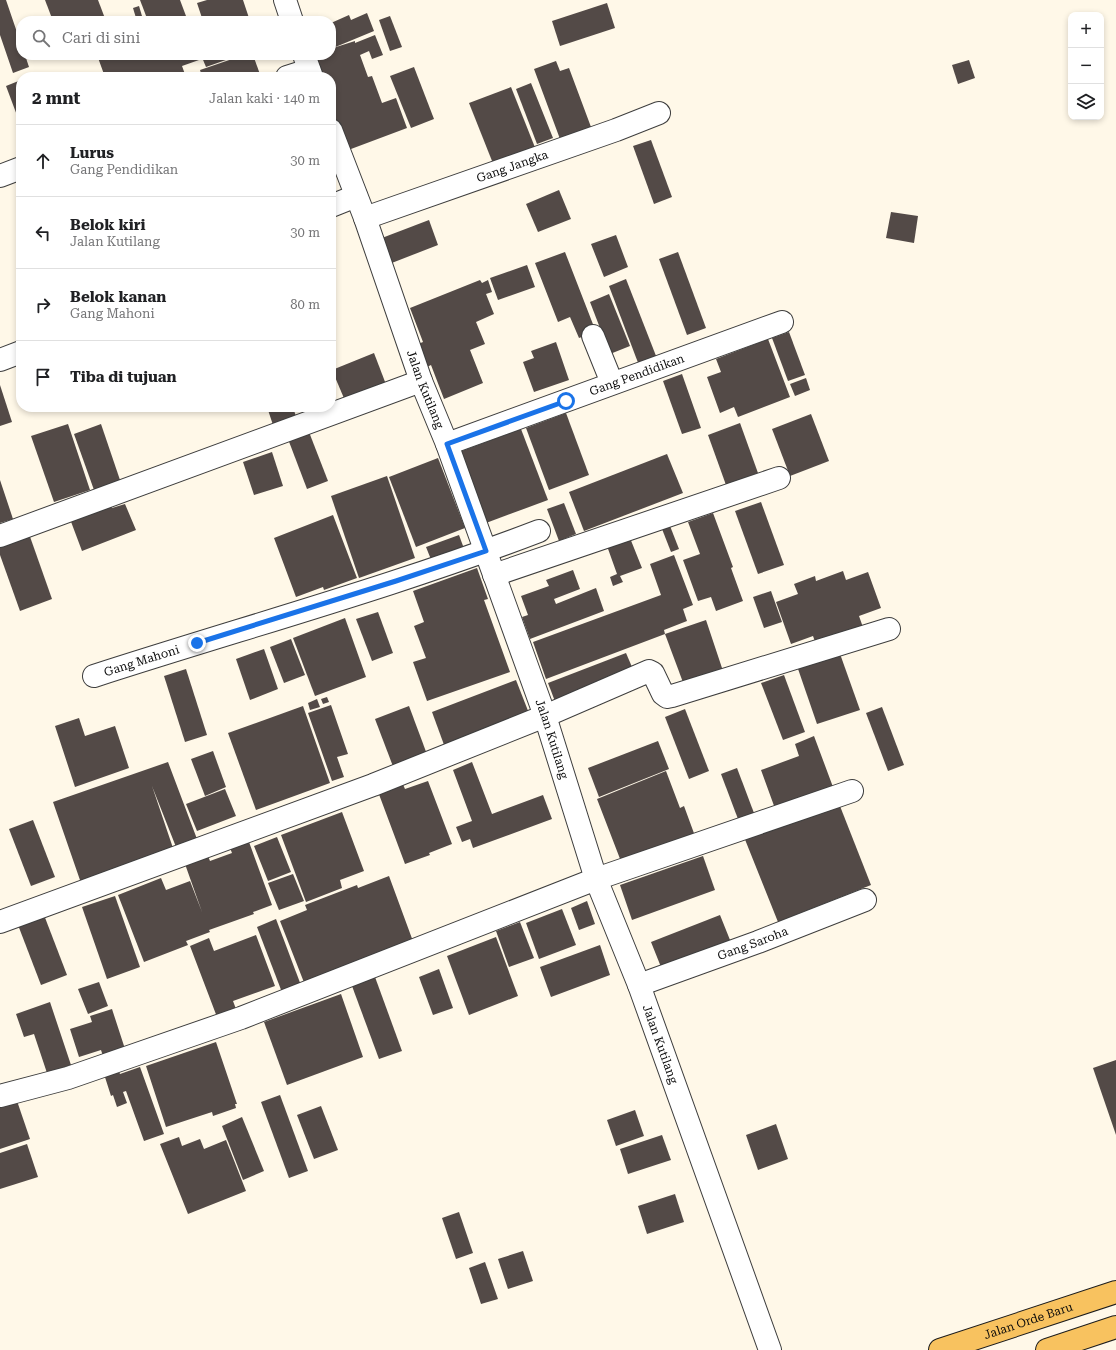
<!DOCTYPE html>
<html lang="id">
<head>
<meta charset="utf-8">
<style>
	:root { --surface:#fff; --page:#f2f2f2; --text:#202124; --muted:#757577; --line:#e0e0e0 }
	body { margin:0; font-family:"Roboto Serif",serif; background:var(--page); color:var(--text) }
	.controls { position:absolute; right:12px; top:12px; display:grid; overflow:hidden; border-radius:8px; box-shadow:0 2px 6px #0003 }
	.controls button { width:36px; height:36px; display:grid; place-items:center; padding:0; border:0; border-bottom:1px solid var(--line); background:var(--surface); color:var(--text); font:20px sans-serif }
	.stop { position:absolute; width:12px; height:12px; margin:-9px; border:3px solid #1a73e8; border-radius:50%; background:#fff }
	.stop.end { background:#1a73e8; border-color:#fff; box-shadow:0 1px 4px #0008 }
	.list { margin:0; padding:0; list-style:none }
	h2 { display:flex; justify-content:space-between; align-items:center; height:52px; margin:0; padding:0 16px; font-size:17px }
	h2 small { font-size:13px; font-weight:400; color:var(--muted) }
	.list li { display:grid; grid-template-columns:26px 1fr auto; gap:12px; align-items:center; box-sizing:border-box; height:72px; padding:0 16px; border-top:1px solid var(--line) }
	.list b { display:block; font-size:15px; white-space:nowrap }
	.list p { margin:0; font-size:13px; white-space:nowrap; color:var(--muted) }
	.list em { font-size:13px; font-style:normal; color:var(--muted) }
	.icon { flex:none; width:22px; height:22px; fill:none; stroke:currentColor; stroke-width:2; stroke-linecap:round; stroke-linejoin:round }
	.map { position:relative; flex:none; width:1116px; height:1350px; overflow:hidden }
	.search { position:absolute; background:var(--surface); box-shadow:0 2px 6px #0003; left:16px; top:16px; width:320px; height:44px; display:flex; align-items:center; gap:10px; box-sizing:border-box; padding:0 14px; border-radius:16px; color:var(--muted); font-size:15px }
	.panel { position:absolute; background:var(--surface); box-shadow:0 2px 6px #0003; left:16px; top:72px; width:320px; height:340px; border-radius:16px }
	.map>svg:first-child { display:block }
</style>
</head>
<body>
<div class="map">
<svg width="1116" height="1350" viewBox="0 0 1116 1350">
	<rect width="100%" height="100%" fill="#fff8e8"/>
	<g fill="#534a47">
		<polygon points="0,0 6,0 21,44 21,55 25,55 29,67 13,73 0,35"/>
		<polygon points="45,0 98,0 106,21 53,21"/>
		<polygon points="140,0 180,0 186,16 173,21 148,21"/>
		<polygon points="207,0 243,0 250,21 203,21 197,3"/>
		<polygon points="607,3 615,28 560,46 552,21"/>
		<polygon points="139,6 142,16 136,18 133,8"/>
		<polygon points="367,13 374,31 333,48 355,41 355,43 375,35 383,55 372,59 369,51 360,55 368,77 372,76 382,103 396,98 407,128 343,152 331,119 331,77 320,77 312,57 316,55 331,55 331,23 349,15 351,20"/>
		<polygon points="390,16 402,47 390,51 379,20"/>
		<polygon points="97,55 197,55 199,60 182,66 186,77 105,77"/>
		<polygon points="201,55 240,55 206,67"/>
		<polygon points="244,55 253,55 261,77 202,77 200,70"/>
		<polygon points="969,60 975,78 958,84 952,65"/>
		<polygon points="556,61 560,71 569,68 591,127 560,139 534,69"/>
		<polygon points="414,67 434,119 411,128 390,76"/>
		<polygon points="39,73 41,77 30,77"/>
		<polygon points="21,80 21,126 6,86"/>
		<polygon points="531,83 553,138 537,144 516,89"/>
		<polygon points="511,87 536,150 494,166 469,103"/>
		<polygon points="651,140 672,197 654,204 633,146"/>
		<polygon points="559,190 571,219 538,232 526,204"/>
		<polygon points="891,212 918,216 914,243 886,238"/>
		<polygon points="429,220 438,245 384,266 374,241"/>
		<polygon points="616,235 628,267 604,277 591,244"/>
		<polygon points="565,252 596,332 579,338 570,317 558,322 535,263"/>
		<polygon points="678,252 706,328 687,335 659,259"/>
		<polygon points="527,265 535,287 498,300 490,278"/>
		<polygon points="626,279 658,361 640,368 609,286"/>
		<polygon points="480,280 482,283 488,280 492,292 486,294 494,314 476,322 485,344 470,350 483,383 444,399 431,365 427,367 418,344 423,342 410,308"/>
		<polygon points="609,294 630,346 610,354 590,302"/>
		<polygon points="789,332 805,375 788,381 772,338"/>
		<polygon points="768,339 790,397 738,417 734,407 720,413 707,377 721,372 716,359"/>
		<polygon points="556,342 569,380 534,392 523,362 534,358 531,351"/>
		<polygon points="374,353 387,387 346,403 332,370"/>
		<polygon points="682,374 701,428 682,434 663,381"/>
		<polygon points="806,378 810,390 795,396 790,384"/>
		<polygon points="0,385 12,422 0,426"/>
		<polygon points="267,407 293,407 298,423 275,431"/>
		<polygon points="305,407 317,407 306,411"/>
		<polygon points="566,413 589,475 549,490 526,428"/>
		<polygon points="811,414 829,461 790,476 772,429"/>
		<polygon points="740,423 758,473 726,485 708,435"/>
		<polygon points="68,424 90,490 54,502 31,436"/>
		<polygon points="101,424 120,480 94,490 74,434"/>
		<polygon points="521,429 548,500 486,523 459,452"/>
		<polygon points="309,432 328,481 307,489 288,439"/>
		<polygon points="272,452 283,486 254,495 243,462"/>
		<polygon points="667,454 683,493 584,531 569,492"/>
		<polygon points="438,458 465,528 416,547 389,477"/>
		<polygon points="387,476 415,558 359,578 331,496"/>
		<polygon points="0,480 13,519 0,523"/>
		<polygon points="761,502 784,565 758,574 735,511"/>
		<polygon points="564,503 576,534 559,541 547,509"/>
		<polygon points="110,504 112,508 125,504 136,530 82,551 70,519"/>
		<polygon points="713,513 733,567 731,568 743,601 716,611 711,597 698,601 683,560 700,554 688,522"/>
		<polygon points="333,515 357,578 324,590 323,587 296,597 274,538"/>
		<polygon points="670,526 679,549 671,552 662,529"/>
		<polygon points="28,531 52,599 20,611 0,555 0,541"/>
		<polygon points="459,535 466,554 434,567 426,547"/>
		<polygon points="630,538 642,568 620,576 623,582 613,586 610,577 617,574 607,546"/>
		<polygon points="674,555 693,605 683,609 687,621 664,630 665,634 546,679 533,642 661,595 650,564"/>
		<polygon points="477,568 488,599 484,600 510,672 427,701 413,662 426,658 414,626 424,622 413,591"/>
		<polygon points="573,570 580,589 554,599 556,604 596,588 604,611 530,639 522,617 528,615 521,596 549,586 546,580"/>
		<polygon points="843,571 846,580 868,572 881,608 859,616 865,633 818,650 813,636 791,644 776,602 798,594 794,584 815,576 816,581"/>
		<polygon points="771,591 782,622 764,628 753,597"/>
		<polygon points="378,612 393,653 372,661 356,619"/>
		<polygon points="345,618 366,677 315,696 293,638"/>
		<polygon points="706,620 723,671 684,685 665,634"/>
		<polygon points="291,639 305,675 284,683 270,647"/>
		<polygon points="264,649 278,689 250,700 236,659"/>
		<polygon points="839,651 860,710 817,724 797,666"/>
		<polygon points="626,653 635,674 556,704 548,683"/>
		<polygon points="186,669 207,735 185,742 164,676"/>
		<polygon points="784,675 805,732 783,740 761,683"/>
		<polygon points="516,680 532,721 447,753 432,712"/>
		<polygon points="327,697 329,702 323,704 321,699"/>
		<polygon points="317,699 320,707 310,710 308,703"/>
		<polygon points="331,705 348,754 337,757 344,777 332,781 308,713"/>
		<polygon points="303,706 330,783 256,810 228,733"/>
		<polygon points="409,706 428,757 394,769 375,719"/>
		<polygon points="882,707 904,765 888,771 866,713"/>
		<polygon points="685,709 709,771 689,779 665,717"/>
		<polygon points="79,718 85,736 115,726 129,768 75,787 55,726"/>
		<polygon points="814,736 833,787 777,814 761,770 799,756 795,744"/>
		<polygon points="658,741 669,769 599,797 588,768"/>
		<polygon points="213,751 226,787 205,796 191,759"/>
		<polygon points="168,762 197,839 176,847 152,786 174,851 81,883 53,802"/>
		<polygon points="472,762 492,814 543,795 552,819 473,848 470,839 462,842 456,827 472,821 453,770"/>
		<polygon points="737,768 757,821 741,827 721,774"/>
		<polygon points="666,771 680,808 684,806 695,836 622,864 597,799"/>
		<polygon points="401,780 405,789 428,781 452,844 429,853 430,855 405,864 377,789"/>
		<polygon points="225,789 236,816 197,831 186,804"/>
		<polygon points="838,801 871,885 778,922 744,837"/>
		<polygon points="342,812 364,871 340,880 342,888 306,902 281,835"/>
		<polygon points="33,820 55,877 31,886 9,829"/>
		<polygon points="277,837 291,872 268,881 254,846"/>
		<polygon points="249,842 272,905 253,912 254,914 209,930 210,932 186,941 188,945 144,962 118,895 161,878 166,890 190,881 202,912 185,864 208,856 210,861 232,853 230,848"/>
		<polygon points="703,856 715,890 632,920 620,885"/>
		<polygon points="293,874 304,901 279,910 268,883"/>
		<polygon points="389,876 414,944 305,985 280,921 307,910 305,905 357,885 358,888"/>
		<polygon points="115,896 140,967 107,979 82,907"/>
		<polygon points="587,901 595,924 579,930 571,908"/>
		<polygon points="562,909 576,945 539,959 526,923"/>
		<polygon points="44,915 67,975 41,985 18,925"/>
		<polygon points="720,915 732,945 663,972 651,942"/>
		<polygon points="276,919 302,988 283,995 257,927"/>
		<polygon points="520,922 534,958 509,967 496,931"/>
		<polygon points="256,935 275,986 233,1001 236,1009 217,1017 190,946 209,938 214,951"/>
		<polygon points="496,937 518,996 469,1015 447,956"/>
		<polygon points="600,945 610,975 551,997 540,967"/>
		<polygon points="439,969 453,1008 433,1015 419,977"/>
		<polygon points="375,977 402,1051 379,1059 352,986"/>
		<polygon points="99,982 108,1006 88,1014 78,989"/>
		<polygon points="341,994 363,1057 287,1085 264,1022"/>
		<polygon points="50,1002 71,1065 47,1073 34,1034 24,1037 16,1014"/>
		<polygon points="112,1009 126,1052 104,1059 101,1050 79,1057 70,1029 92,1022 90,1016"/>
		<polygon points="216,1042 237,1104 235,1104 236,1108 213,1116 212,1112 166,1127 146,1066"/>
		<polygon points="1116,1060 1116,1135 1093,1068"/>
		<polygon points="140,1067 164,1134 144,1141 126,1091 123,1092 127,1103 117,1107 113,1095 111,1096 104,1074 118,1069 120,1074"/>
		<polygon points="280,1095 308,1171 289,1178 261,1102"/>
		<polygon points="16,1098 30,1139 0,1149 0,1104"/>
		<polygon points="321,1106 338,1150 314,1159 297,1115"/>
		<polygon points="635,1110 644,1136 616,1146 607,1120"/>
		<polygon points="242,1117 264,1171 243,1180 222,1126"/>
		<polygon points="776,1124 788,1159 758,1170 746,1135"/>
		<polygon points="662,1135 671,1160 628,1174 620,1149"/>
		<polygon points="179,1137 182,1146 200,1139 204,1149 226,1140 246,1191 188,1214 160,1144"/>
		<polygon points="27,1144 38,1177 0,1189 0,1153"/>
		<polygon points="675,1194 684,1222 647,1234 638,1206"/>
		<polygon points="459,1212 473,1253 456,1259 442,1218"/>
		<polygon points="523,1251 533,1281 508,1289 498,1259"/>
		<polygon points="485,1262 498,1299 481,1304 469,1268"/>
	</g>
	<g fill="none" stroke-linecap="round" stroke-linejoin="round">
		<defs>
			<g id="minor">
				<polyline points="285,0 292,21"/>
				<polyline points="304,55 312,77"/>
				<polyline points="287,77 309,70"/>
				<path id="s1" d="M331,130L365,218L421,381L447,444L545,716L596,879L639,985L770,1350"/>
				<polyline points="0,176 21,168"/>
				<polyline points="331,206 356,196"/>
				<path id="s2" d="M365,218L616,130L659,113"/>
				<polyline points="593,336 612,383"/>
				<polyline points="0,360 21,352"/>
				<path id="s3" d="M447,444L782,322"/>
				<polyline points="0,536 421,381"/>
				<polyline points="494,575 779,478"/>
				<path id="s4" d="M94,676C242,628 393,587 539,531"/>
				<polyline points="0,922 373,785 545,716 649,671 653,673 663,694 667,697 672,696 889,629"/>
				<path id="s5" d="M639,985L758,942L865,900"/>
				<polyline points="0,1096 68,1078 241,1018 596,879 852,791"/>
			</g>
			<g id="major">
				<path id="s6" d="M940,1350L1116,1292"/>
				<polyline points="1047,1350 1116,1327"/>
			</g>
		</defs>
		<use href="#minor" stroke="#3e3e3e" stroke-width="24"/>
		<use href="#major" stroke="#1c1c1c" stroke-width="24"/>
		<use href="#minor" stroke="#fff" stroke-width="22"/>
		<use href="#major" stroke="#f8c25f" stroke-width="22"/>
	</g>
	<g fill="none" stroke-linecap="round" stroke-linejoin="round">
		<polyline stroke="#1a73e8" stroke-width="5" points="197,643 396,581 486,551 447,444 566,401"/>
	</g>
	<g text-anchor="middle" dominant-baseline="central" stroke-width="4" stroke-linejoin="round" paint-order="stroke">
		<g font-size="12" fill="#0b0b0b" stroke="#fff">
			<text stroke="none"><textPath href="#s2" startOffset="156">Gang Jangka</textPath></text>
			<text stroke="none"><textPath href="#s3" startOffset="202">Gang Pendidikan</textPath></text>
			<text stroke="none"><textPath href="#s1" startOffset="276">Jalan Kutilang</textPath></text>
			<text stroke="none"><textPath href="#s4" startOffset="50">Gang Mahoni</textPath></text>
			<text stroke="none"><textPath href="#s1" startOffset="648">Jalan Kutilang</textPath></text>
			<text stroke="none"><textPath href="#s5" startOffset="121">Gang Saroha</textPath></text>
			<text stroke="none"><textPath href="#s1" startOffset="972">Jalan Kutilang</textPath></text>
			<text stroke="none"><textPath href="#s6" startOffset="93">Jalan Orde Baru</textPath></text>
		</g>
	</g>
</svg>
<div class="controls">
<button>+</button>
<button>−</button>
<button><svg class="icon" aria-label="layers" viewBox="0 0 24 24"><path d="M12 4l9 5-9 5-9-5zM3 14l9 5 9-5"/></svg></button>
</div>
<div class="stop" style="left:566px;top:401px"></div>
<div class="stop end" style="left:197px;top:643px"></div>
<div class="search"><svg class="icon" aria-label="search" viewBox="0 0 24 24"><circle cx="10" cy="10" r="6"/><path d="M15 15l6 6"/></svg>Cari di sini</div>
<section class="panel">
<h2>2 mnt<small>Jalan kaki · 140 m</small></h2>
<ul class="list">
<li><svg class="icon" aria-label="ahead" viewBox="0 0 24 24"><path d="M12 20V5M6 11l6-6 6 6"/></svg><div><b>Lurus</b><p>Gang Pendidikan</p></div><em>30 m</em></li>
<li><svg class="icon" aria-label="left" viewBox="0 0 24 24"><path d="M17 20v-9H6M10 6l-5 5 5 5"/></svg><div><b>Belok kiri</b><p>Jalan Kutilang</p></div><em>30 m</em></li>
<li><svg class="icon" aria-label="right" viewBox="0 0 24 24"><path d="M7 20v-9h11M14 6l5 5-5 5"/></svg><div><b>Belok kanan</b><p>Gang Mahoni</p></div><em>80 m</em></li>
<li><svg class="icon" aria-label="arrive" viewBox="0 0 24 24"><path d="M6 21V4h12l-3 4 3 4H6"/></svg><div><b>Tiba di tujuan</b></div></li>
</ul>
</section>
</div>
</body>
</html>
